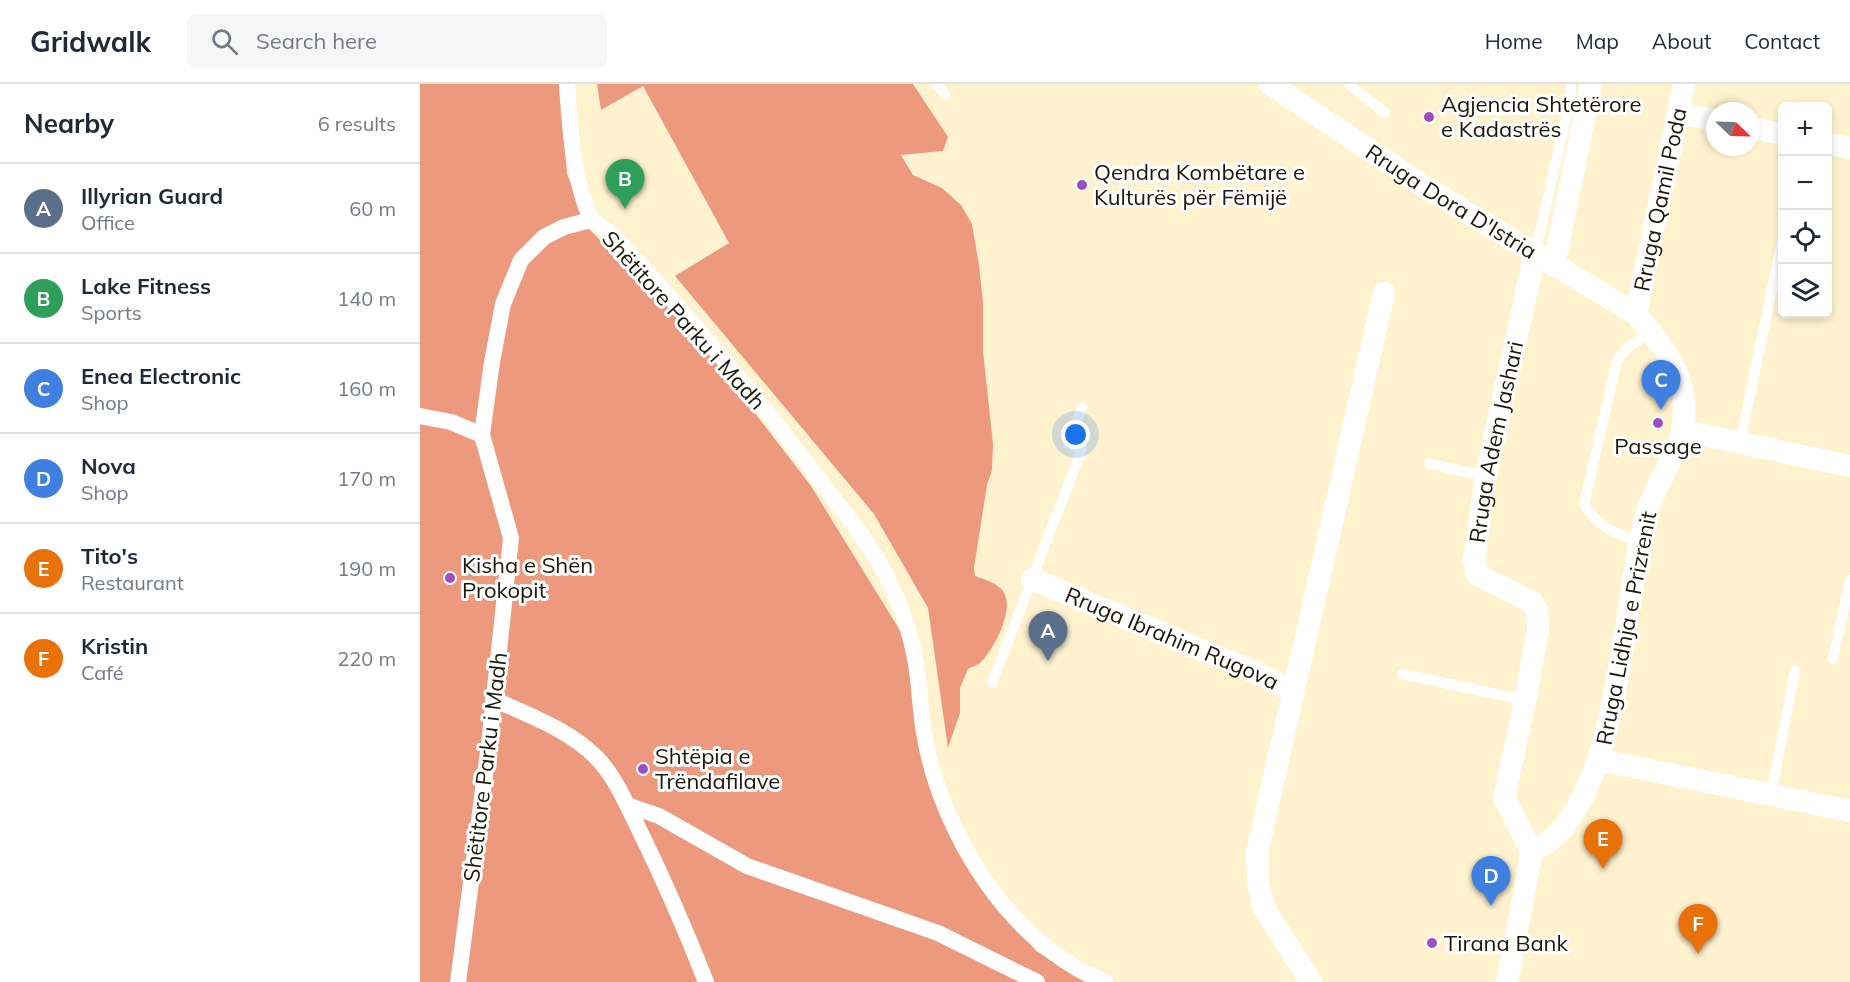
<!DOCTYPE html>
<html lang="en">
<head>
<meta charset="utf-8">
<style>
	:root { --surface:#fff; --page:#f6f6f7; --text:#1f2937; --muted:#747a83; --line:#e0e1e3; --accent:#a04ebe }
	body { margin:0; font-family:Mulish,sans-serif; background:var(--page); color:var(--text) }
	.controls { position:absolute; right:18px; top:18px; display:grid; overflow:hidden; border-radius:9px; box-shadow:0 3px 9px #0003 }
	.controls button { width:54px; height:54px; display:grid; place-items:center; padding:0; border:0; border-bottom:2px solid var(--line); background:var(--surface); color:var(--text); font:30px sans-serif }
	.compass { position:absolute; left:1286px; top:18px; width:54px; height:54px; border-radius:50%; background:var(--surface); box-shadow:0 3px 9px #0003; rotate:113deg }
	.you { position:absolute; left:656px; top:351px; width:21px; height:21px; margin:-15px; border:4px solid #fff; border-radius:50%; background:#1a73e8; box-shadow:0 0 0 9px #1a73e833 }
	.badge { display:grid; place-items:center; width:39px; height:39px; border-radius:50%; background:var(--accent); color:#fff; font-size:20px; font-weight:700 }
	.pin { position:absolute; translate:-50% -50px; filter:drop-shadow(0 2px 3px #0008) }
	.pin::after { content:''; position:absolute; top:32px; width:21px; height:18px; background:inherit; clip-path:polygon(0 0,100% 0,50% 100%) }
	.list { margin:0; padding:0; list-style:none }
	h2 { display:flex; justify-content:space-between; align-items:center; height:78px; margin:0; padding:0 24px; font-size:26px }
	h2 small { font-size:20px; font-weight:400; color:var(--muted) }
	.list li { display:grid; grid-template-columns:39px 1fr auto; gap:18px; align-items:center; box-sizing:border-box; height:90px; padding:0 24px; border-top:2px solid var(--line) }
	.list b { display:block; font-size:22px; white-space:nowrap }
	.list p { margin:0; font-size:20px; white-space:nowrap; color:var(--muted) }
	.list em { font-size:20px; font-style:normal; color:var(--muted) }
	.icon { flex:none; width:33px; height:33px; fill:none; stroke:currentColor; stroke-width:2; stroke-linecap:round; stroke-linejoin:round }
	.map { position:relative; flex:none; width:1430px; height:898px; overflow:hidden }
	header { display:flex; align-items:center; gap:36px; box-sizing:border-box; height:84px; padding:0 30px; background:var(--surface); border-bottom:2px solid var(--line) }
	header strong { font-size:28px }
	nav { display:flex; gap:33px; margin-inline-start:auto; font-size:21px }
	.search { width:420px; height:54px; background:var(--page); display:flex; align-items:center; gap:15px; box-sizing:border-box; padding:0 21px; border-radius:9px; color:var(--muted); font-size:22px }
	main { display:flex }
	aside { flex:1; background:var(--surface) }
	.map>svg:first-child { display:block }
</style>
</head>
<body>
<header>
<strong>Gridwalk</strong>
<div class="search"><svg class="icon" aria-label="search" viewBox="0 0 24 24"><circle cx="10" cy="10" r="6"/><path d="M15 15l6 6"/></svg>Search here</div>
<nav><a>Home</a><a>Map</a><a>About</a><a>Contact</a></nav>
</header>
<main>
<aside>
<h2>Nearby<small>6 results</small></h2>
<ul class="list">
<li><span class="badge" style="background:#5c6f8a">A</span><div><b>Illyrian Guard</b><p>Office</p></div><em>60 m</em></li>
<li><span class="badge" style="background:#2e9e5b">B</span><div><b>Lake Fitness</b><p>Sports</p></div><em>140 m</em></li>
<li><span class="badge" style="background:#3f7fe0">C</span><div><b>Enea Electronic</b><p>Shop</p></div><em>160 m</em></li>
<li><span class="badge" style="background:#3f7fe0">D</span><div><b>Nova</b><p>Shop</p></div><em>170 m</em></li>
<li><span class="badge" style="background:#e8710a">E</span><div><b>Tito's</b><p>Restaurant</p></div><em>190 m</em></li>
<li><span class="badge" style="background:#e8710a">F</span><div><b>Kristin</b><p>Café</p></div><em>220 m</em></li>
</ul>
</aside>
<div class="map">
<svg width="1430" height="898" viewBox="0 0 1430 898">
	<rect width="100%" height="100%" fill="#fff3cf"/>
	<g fill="#ec997e">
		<polygon points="0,0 139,0 147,90 169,145 271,246 391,402 484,553 512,709 545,780 616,867 667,898 0,898"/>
		<path d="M177,0H493L528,53L523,67L481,71L493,91L522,104L541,121L552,140L559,181L563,219V267L573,360L572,386L567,401L554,484L555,492C563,495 574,498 580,504C599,519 574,566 560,579C558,581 551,583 548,585L540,604V629L528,664L508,524L454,430L255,192L309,159L223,2L181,26Z"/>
	</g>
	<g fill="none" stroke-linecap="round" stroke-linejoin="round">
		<g stroke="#fff" stroke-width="10">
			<polyline points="516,0 525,10"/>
			<polyline points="929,0 965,29"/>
			<polyline points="1115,169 1151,13 1151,0"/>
			<polyline points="1320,360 1362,156"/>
			<polyline points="1010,380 1066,392"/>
			<path d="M1221,458C1195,450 1178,443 1164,420L1197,277L1207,264L1231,248"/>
			<polyline points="1413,575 1430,496"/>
			<polyline points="982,590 1105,616"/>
			<polyline points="572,599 662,365 648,360 662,324"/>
			<polyline points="1351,711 1375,586"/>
		</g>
		<g stroke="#fff" stroke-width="16">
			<path d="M147,0C150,46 153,94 171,136"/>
			<polyline points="0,332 31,338 62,351"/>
			<path d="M73,615C108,631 148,645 176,673C194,691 205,717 216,739C242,792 265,844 286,898"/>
			<polyline points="207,721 239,732 327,782 518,849 617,898"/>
			<path d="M38,898L69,660L91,454L62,351L72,278L83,220L101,176L124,153L144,143L171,136L191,149C264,227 334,308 398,394C419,422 443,450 460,480C478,512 490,544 496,580C500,604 500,629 505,654C522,750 591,861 685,898"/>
		</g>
		<g stroke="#fff" stroke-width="22">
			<path id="s1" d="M850,0L1005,103L1216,230C1240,258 1263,285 1264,324C1266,365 1235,396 1225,434C1204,517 1199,695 1134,753C1128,759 1119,763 1112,768"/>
			<polyline points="1258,29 1295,36"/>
			<polyline points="1331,44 1362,50"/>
			<polyline points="1408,60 1430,64"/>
			<polyline points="1134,182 1171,0"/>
			<path id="s2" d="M1216,230L1264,0"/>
			<polyline points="1263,347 1430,382"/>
			<path id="s3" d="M612,495L839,590L872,607"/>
			<polyline points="1179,676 1430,727"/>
			<polyline points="891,898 844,824 838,799 837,769 964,209"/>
			<path id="s4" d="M1087,898L1112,768L1084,714L1107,607L1118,545L1117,527L1112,518L1058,491L1054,477L1066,392L1115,169"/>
		</g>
	</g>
	<g fill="#a04ebe" stroke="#fff" stroke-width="2">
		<circle cx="1009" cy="33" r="6"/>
		<circle cx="662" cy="101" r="6"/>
		<circle cx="1238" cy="339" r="6"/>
		<circle cx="30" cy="494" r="6"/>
		<circle cx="223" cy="685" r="6"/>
		<circle cx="1012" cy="859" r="6"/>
	</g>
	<g text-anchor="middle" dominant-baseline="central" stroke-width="6" stroke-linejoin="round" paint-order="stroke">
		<g font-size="22" fill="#1a1609" stroke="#fff" text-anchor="start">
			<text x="1021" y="20">Agjencia Shtetërore<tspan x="1021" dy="25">e Kadastrës</tspan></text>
			<text x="674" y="88">Qendra Kombëtare e<tspan x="674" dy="25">Kulturës për Fëmijë</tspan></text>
			<text x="1238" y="362" text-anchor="middle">Passage</text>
			<text x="42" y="481">Kisha e Shën<tspan x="42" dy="25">Prokopit</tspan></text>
			<text x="235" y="672">Shtëpia e<tspan x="235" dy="25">Trëndafilave</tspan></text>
			<text x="1024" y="859">Tirana Bank</text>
		</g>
		<g font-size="22" fill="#1a1609" stroke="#fff">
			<text stroke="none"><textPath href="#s2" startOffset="117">Rruga Qamil Poda</textPath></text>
			<text stroke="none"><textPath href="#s1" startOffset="216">Rruga Dora D'Istria</textPath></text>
			<text transform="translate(264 236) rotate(48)">Shëtitore Parku i Madh</text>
			<text stroke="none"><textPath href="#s4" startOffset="590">Rruga Adem Jashari</textPath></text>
			<text transform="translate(1206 544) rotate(-79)">Rruga Lidhja e Prizrenit</text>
			<text stroke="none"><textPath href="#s3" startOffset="152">Rruga Ibrahim Rugova</textPath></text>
			<text transform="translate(65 683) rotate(-83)">Shëtitore Parku i Madh</text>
		</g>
	</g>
</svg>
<div class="controls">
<button>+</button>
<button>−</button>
<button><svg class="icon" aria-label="locate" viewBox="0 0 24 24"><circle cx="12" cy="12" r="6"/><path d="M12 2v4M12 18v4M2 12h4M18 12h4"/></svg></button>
<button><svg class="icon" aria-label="layers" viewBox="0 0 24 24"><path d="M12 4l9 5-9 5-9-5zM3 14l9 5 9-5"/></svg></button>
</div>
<svg class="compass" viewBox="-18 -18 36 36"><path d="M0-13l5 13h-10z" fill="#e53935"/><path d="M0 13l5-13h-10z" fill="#747a83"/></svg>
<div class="you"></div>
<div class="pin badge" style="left:628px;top:577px;background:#5c6f8a">A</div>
<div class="pin badge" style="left:205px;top:125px;background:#2e9e5b">B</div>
<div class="pin badge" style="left:1241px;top:326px;background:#3f7fe0">C</div>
<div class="pin badge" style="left:1071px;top:822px;background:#3f7fe0">D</div>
<div class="pin badge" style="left:1183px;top:785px;background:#e8710a">E</div>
<div class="pin badge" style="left:1278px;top:870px;background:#e8710a">F</div>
</div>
</main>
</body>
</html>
